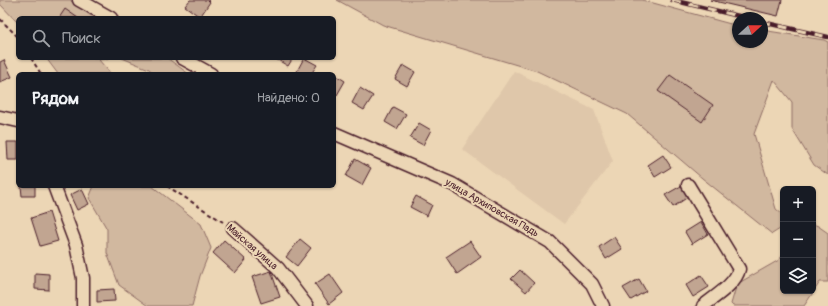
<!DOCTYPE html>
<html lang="ru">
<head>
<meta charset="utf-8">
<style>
	:root { --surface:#171b24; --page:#20242c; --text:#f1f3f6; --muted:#9ea1a6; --line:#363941 }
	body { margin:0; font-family:Pangolin,sans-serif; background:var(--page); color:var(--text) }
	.controls { position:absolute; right:12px; bottom:12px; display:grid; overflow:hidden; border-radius:6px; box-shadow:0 1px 3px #0004 }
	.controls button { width:36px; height:36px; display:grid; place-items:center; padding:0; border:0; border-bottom:1px solid var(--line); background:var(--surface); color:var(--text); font:20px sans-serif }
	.compass { position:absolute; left:732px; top:12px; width:36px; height:36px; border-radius:50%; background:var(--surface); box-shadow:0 1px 3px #0004; rotate:69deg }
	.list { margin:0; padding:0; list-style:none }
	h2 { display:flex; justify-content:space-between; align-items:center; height:52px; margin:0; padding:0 16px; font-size:17px }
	h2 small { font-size:13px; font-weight:400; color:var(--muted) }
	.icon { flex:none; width:22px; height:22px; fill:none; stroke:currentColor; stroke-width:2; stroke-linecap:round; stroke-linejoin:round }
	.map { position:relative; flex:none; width:828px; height:306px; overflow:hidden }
	.search { position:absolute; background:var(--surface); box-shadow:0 1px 3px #0004; left:16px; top:16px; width:320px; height:44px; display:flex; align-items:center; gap:10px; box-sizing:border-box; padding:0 14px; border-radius:6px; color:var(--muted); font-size:15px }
	.panel { position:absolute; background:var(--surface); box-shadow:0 1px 3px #0004; left:16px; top:72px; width:320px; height:116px; border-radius:6px }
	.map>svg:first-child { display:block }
</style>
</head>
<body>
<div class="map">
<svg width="828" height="306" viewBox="0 0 828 306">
	<rect width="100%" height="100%" fill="#ecd6b5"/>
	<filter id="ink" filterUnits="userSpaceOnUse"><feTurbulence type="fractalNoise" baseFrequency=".025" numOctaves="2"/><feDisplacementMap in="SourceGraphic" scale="8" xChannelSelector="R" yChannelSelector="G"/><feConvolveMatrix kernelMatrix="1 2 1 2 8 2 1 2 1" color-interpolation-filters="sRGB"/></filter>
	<g filter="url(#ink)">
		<polygon fill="#dfc7aa" points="514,71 594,110 613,161 564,224 462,149"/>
		<g fill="#d1b89f" stroke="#8e6c65">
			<polygon points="0,0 70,0 90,15 102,18 18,18 18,23 0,4"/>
			<polygon points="337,0 642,0 738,26 738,42 762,42 762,30 824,40 828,42 828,175 814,165 792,129 792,102 774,80 754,134 776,209 783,215 783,227 772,234 702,178 627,114 537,71 383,25"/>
			<polygon points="46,58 108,58 99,60 111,74 58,74"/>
			<polygon points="122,58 167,58 189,74 155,74 149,69"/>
			<polygon points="94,186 152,186 201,224 211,248 200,276 192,306 148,306 119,285 107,253 107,229 89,198"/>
			<polygon points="813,224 818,226 828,233 828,282 820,282 804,306 733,306 731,304 737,284 779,260 783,255 783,291 813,291"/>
		</g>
		<g fill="#c1a591" stroke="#4a1f2b">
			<polygon points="190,0 208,0 210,2 200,17 185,6"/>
			<polygon points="710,0 782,0 778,16"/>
			<polygon points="65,9 78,18 59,18"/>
			<polygon points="276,58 293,58 288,66 276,59"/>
			<polygon points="304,58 317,65 311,74 298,74 296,73"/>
			<polygon points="4,60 12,77 0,82 0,62"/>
			<polygon points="403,65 415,72 407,86 395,79"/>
			<polygon points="334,74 345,81 337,95 334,94"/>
			<polygon points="670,75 713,105 702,122 658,91"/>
			<polygon points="360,88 373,96 364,110 352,103"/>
			<polygon points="393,107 406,114 397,129 385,122"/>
			<polygon points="419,123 431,130 423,145 410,138"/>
			<polygon points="7,142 18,142 18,160 8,160"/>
			<polygon points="663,155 671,167 655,177 648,165"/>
			<polygon points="355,159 371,168 362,185 346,176"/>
			<polygon points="21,186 35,186 35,196 22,196"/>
			<polygon points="681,186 688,197 673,207 665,195"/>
			<polygon points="82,189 89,204 77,210 70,195"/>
			<polygon points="416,196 432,205 427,216 410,207"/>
			<polygon points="49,212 58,241 40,246 31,218"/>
			<polygon points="701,222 708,234 692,244 685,232"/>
			<polygon points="614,237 622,249 606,259 599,247"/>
			<polygon points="300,239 311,248 297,266 286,257"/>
			<polygon points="224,240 246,260 235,273 213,253"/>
			<polygon points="470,241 481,257 457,274 446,257"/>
			<polygon points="520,270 534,283 526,292 511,279"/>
			<polygon points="271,271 280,297 261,303 252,277"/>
			<polygon points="35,273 49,274 49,290 35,289"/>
			<polygon points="330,274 343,293 329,304 315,284"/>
			<polygon points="701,275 709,287 693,297 686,285"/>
			<polygon points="639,279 646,291 631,300 623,288"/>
			<polygon points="114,289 115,301 97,302 97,290"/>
		</g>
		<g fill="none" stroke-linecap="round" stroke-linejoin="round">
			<defs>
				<g id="street">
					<polyline points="79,0 111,18"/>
					<polyline points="182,58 211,74"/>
					<polyline points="0,117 18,121"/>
					<polyline points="334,133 452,184 550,242 592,284 603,306"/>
					<path d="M688,185L739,269C736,284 714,297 703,306"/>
					<polyline points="54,186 76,245 83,278 83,306"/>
					<polyline points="233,228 278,268 307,306"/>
				</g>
			</defs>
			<use href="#street" stroke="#4a1f2b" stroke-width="15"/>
			<g stroke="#4a1f2b" stroke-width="2" stroke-dasharray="4 3" stroke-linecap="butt">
				<polyline points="0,19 18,37"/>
				<polyline points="31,58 41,74"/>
				<polyline points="167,186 223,222"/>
			</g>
			<use href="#street" stroke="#ecd6b5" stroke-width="12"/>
			<defs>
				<g id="rail">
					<polyline points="672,0 747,18"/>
					<polyline points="762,22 828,37"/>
				</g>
			</defs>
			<use href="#rail" stroke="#4a1f2b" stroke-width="4.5"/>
			<use href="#rail" stroke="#ecd6b5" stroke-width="3" stroke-dasharray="9" stroke-linecap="butt"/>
		</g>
	</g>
	<g text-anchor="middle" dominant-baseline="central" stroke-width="4" stroke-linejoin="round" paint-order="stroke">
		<g font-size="10" fill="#4a1f2b" stroke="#ecd6b5">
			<text transform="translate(492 208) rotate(30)">улица Архиповская Падь</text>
			<text transform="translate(252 247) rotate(41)">Майская улица</text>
		</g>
	</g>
</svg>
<div class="controls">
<button>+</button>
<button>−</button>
<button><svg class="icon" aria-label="layers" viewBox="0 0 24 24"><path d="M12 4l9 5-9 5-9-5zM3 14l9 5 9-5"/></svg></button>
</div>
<svg class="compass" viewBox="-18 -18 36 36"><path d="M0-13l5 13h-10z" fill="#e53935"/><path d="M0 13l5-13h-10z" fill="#9ea1a6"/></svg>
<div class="search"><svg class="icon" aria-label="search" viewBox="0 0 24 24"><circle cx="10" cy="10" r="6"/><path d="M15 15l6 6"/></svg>Поиск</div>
<section class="panel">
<h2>Рядом<small>Найдено: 0</small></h2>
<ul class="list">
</ul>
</section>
</div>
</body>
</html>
